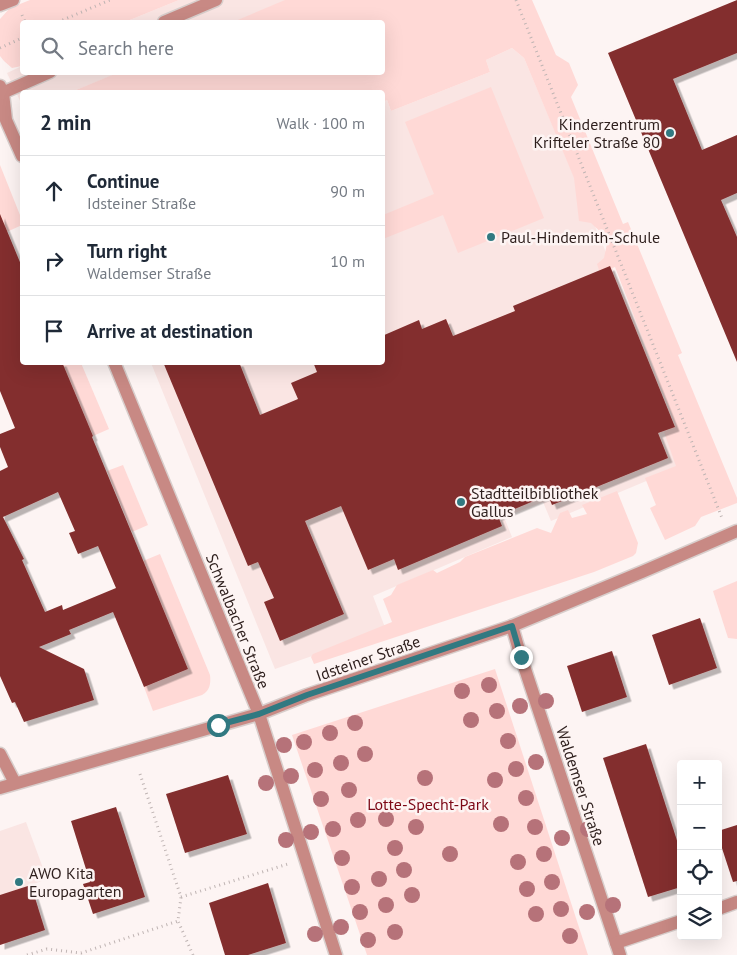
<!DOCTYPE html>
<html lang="en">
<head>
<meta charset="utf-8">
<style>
	:root { --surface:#fff; --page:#f2f2f3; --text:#1f2937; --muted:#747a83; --line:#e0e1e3 }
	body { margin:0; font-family:"PT Sans",sans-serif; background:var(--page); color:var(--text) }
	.controls { position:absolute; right:15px; bottom:15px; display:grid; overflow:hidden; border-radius:5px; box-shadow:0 5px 20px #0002 }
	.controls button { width:45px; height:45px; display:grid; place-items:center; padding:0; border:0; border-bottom:1px solid var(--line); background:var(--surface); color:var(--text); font:25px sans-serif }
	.stop { position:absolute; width:15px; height:15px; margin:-11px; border:4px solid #317981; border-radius:50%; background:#fff }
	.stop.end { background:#317981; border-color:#fff; box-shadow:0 1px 5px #0008 }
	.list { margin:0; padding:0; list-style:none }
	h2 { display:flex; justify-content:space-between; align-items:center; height:65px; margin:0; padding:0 20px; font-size:21px }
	h2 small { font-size:16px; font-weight:400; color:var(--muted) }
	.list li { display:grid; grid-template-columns:32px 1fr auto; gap:15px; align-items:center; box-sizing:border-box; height:70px; padding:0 20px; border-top:1px solid var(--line) }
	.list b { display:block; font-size:19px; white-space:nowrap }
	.list p { margin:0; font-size:16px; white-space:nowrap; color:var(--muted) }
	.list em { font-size:16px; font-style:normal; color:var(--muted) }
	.icon { flex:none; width:28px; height:28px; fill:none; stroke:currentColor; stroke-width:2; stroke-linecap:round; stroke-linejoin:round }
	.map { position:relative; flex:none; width:737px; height:955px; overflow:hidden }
	.search { position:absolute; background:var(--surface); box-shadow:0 5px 20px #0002; left:20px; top:20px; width:365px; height:55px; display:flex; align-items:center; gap:12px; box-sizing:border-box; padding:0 18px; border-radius:5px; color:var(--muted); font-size:19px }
	.panel { position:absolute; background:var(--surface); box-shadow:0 5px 20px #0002; left:20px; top:90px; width:365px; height:275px; border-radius:5px }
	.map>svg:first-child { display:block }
</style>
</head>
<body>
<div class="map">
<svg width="737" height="955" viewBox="0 0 737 955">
	<defs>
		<filter id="shadow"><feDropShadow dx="4.5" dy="4.5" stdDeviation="0" flood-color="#0004"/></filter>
	</defs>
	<rect width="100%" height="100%" fill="#fdf4f3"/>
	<g fill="#fae5e3">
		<polygon points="179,0 289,0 236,22 125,22"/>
		<polygon points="512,48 524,58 694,461 551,521 543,502 504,517 512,537 373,596 386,630 275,669 151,363 382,362 383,102 387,100 391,111 490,72 486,60"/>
		<polygon points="22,66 22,72 118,73 71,92 22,92 22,105 7,73"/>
		<polygon points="26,822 47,879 31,885 45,930 0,945 0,831"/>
	</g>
	<g fill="#ffd9d6">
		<polygon points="30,0 179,0 125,22 22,22 22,66 12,68 4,61 0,56 0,19 10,8"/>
		<polygon points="285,0 532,0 556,55 569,63 578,85 571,97 623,224 628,222 682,353 678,355 737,498 737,503 701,517 695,526 665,540 650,508 656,505 645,478 676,466 664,432 676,426 615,267 600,273 597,264 604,258 608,239 591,223 579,221 574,178 524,58 512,48 486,60 490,72 391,111 387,100 383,102 382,92 71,92 117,73 382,72 382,22 233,22"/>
		<polygon points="491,87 544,218 458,253 443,215 383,239 383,215 434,194 405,122"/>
		<polygon points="0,165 22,220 22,225 0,235"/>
		<polygon points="62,363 81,363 109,429 93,436"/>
		<polygon points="123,465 148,525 132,532 107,471"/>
		<polygon points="617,491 638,543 636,553 633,556 594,572 314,664 311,657 313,654 392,622 383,599 391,595 397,585 433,570 437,573 460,562 465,557 537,528 551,533 560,513 568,510 572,518 587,514 582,505"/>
		<path d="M160,554L210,675C211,683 210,691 202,695L153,711L144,687L188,669L143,561Z"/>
		<polygon points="737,581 737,639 728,638 713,591"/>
		<polygon points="495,669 588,955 367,955 292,735"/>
	</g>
	<g fill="#832f2e" fill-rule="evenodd" filter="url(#shadow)">
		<polygon points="737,0 737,53 673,79 702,150 737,135 737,193 721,200 737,237 737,362 608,53"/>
		<path d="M0,214L22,267V362H62L93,436L92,437L188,669L144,687L113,612L69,630L71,634L39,647L84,669L94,700L24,722L15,702L12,703L0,676V471L8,467L0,447V434L15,428L0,391ZM58,492L75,531L69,533L78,554L98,546L116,588L63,610L62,605L45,612L22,560L24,559L3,517Z"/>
		<polygon points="610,266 675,427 658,433 668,458 552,505 548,495 498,516 502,526 398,570 394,559 368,570 341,506 305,521 344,614 280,641 264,602 274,598 258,562 248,566 163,362 239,362 260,415 298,399 291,383 317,372 313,362 382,362 382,336 419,320 422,329 446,319 453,336 515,311 513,306"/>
		<polygon points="700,618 717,668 669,685 652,635"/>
		<polygon points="612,651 627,697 582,712 567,666"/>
		<polygon points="646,744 681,853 681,887 648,897 603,758"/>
		<polygon points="228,775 247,834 185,853 166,794"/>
		<polygon points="116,807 145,897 93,914 83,884 90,882 71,821"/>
		<polygon points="737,825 737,881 733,882 718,836 718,831"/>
		<polygon points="268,883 286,943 248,955 225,955 209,903"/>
		<polygon points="31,885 45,930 0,945 0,895"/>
	</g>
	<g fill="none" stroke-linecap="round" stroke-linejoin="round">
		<defs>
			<g id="minor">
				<polyline points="0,5 13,0"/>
				<polyline points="164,22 216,0"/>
				<polyline points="0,86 3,93 6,120 22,156"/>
				<polyline points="0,94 50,72"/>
				<polyline points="114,362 259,714 336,955"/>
				<polyline points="512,626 521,657 620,955"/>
				<polyline points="0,754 15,783"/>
				<polyline points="0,788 259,714 307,695 512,626 642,572 737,531"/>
				<polyline points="718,909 737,902"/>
				<polyline points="616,943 681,921"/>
			</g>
		</defs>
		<use href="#minor" stroke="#d8cecc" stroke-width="15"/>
		<g stroke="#bfb4b3" stroke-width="3" stroke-dasharray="1 4" stroke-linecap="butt">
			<polyline points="516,0 722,518"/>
			<polyline points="22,15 25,22"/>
			<polyline points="58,22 110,0"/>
			<polyline points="0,48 22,38"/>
			<polyline points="140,774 181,897 178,921 193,955"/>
			<polyline points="181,897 288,864"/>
			<polyline points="27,955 47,949 81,953 178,921"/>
		</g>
		<use href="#minor" stroke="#c88984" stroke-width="12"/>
	</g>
	<g fill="#b67279">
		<circle cx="489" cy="685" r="8"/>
		<circle cx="462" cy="691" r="8"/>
		<circle cx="546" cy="701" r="8"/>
		<circle cx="520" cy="706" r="8"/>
		<circle cx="497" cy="711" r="8"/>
		<circle cx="471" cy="720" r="8"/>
		<circle cx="355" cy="723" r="8"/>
		<circle cx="330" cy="733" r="8"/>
		<circle cx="508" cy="741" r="8"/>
		<circle cx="304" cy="742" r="8"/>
		<circle cx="284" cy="745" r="8"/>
		<circle cx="365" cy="754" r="8"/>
		<circle cx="536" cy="762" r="8"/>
		<circle cx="341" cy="763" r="8"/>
		<circle cx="516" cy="769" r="8"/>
		<circle cx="315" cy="770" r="8"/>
		<circle cx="291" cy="776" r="8"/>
		<circle cx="425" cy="778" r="8"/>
		<circle cx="495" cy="780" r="8"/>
		<circle cx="266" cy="783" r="8"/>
		<circle cx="349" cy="790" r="8"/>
		<circle cx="526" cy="798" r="8"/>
		<circle cx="321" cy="799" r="8"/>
		<circle cx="386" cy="819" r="8"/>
		<circle cx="358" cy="820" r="8"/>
		<circle cx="501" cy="824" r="8"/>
		<circle cx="416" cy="827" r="8"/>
		<circle cx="535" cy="827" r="8"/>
		<circle cx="333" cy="829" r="8"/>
		<circle cx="588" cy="829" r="8"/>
		<circle cx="311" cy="832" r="8"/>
		<circle cx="562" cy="838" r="8"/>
		<circle cx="286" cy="840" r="8"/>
		<circle cx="395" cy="848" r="8"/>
		<circle cx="450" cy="854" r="8"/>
		<circle cx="544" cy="854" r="8"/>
		<circle cx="342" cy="858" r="8"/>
		<circle cx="518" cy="862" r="8"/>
		<circle cx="404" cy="870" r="8"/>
		<circle cx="379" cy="879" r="8"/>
		<circle cx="552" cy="882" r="8"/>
		<circle cx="352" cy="887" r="8"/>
		<circle cx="527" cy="889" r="8"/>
		<circle cx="412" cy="895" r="8"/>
		<circle cx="386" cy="905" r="8"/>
		<circle cx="613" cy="905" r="8"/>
		<circle cx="561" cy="909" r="8"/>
		<circle cx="360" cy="912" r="8"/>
		<circle cx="587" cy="912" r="8"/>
		<circle cx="536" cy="914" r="8"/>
		<circle cx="341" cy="927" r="8"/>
		<circle cx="395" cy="932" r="8"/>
		<circle cx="315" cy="934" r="8"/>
		<circle cx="570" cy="936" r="8"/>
		<circle cx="368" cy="940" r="8"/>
	</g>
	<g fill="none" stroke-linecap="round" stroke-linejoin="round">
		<polyline stroke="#317981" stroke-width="6" points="218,725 259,714 307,695 512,626 521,657"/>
	</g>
	<g fill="#317981" stroke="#fdf4f3" stroke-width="2">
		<circle cx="670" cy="133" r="5"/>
		<circle cx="491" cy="237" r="5"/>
		<circle cx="461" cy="502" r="5"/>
		<circle cx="19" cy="882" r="5"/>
	</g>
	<g text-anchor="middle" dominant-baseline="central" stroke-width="5" stroke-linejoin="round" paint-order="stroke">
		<g font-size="16" fill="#2e1f1d" stroke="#fdf4f3" text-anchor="start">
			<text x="660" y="124" text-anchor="end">Kinderzentrum<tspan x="660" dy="18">Krifteler Straße 80</tspan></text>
			<text x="501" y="237">Paul-Hindemith-Schule</text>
			<text x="471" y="493">Stadtteilbibliothek<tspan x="471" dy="18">Gallus</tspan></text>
			<text x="29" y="873">AWO Kita<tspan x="29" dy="18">Europagarten</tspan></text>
		</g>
		<g font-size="16" fill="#2e1f1d" stroke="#fdf4f3">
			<text transform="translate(238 621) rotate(68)">Schwalbacher Straße</text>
			<text transform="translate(368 658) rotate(-19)">Idsteiner Straße</text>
			<text transform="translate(581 786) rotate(72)">Waldemser Straße</text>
		</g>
		<g font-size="16" fill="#7c0715" stroke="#fdf4f3">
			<text x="428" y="804">Lotte-Specht-Park</text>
		</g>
	</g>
</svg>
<div class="controls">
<button>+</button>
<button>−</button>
<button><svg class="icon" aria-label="locate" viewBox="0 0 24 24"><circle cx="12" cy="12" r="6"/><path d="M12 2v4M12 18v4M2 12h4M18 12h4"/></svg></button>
<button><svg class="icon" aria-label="layers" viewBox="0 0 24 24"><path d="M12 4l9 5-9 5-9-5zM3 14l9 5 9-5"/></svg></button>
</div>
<div class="stop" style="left:218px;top:725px"></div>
<div class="stop end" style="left:521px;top:657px"></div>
<div class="search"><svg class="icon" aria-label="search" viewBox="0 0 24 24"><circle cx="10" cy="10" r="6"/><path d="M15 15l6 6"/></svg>Search here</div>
<section class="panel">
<h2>2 min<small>Walk · 100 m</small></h2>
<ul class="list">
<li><svg class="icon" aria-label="ahead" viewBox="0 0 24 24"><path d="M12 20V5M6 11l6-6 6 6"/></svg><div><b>Continue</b><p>Idsteiner Straße</p></div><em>90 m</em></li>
<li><svg class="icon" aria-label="right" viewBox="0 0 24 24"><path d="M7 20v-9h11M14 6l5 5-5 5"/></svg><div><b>Turn right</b><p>Waldemser Straße</p></div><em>10 m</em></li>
<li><svg class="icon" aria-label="arrive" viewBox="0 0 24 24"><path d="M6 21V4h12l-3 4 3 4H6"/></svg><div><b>Arrive at destination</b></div></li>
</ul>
</section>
</div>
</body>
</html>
